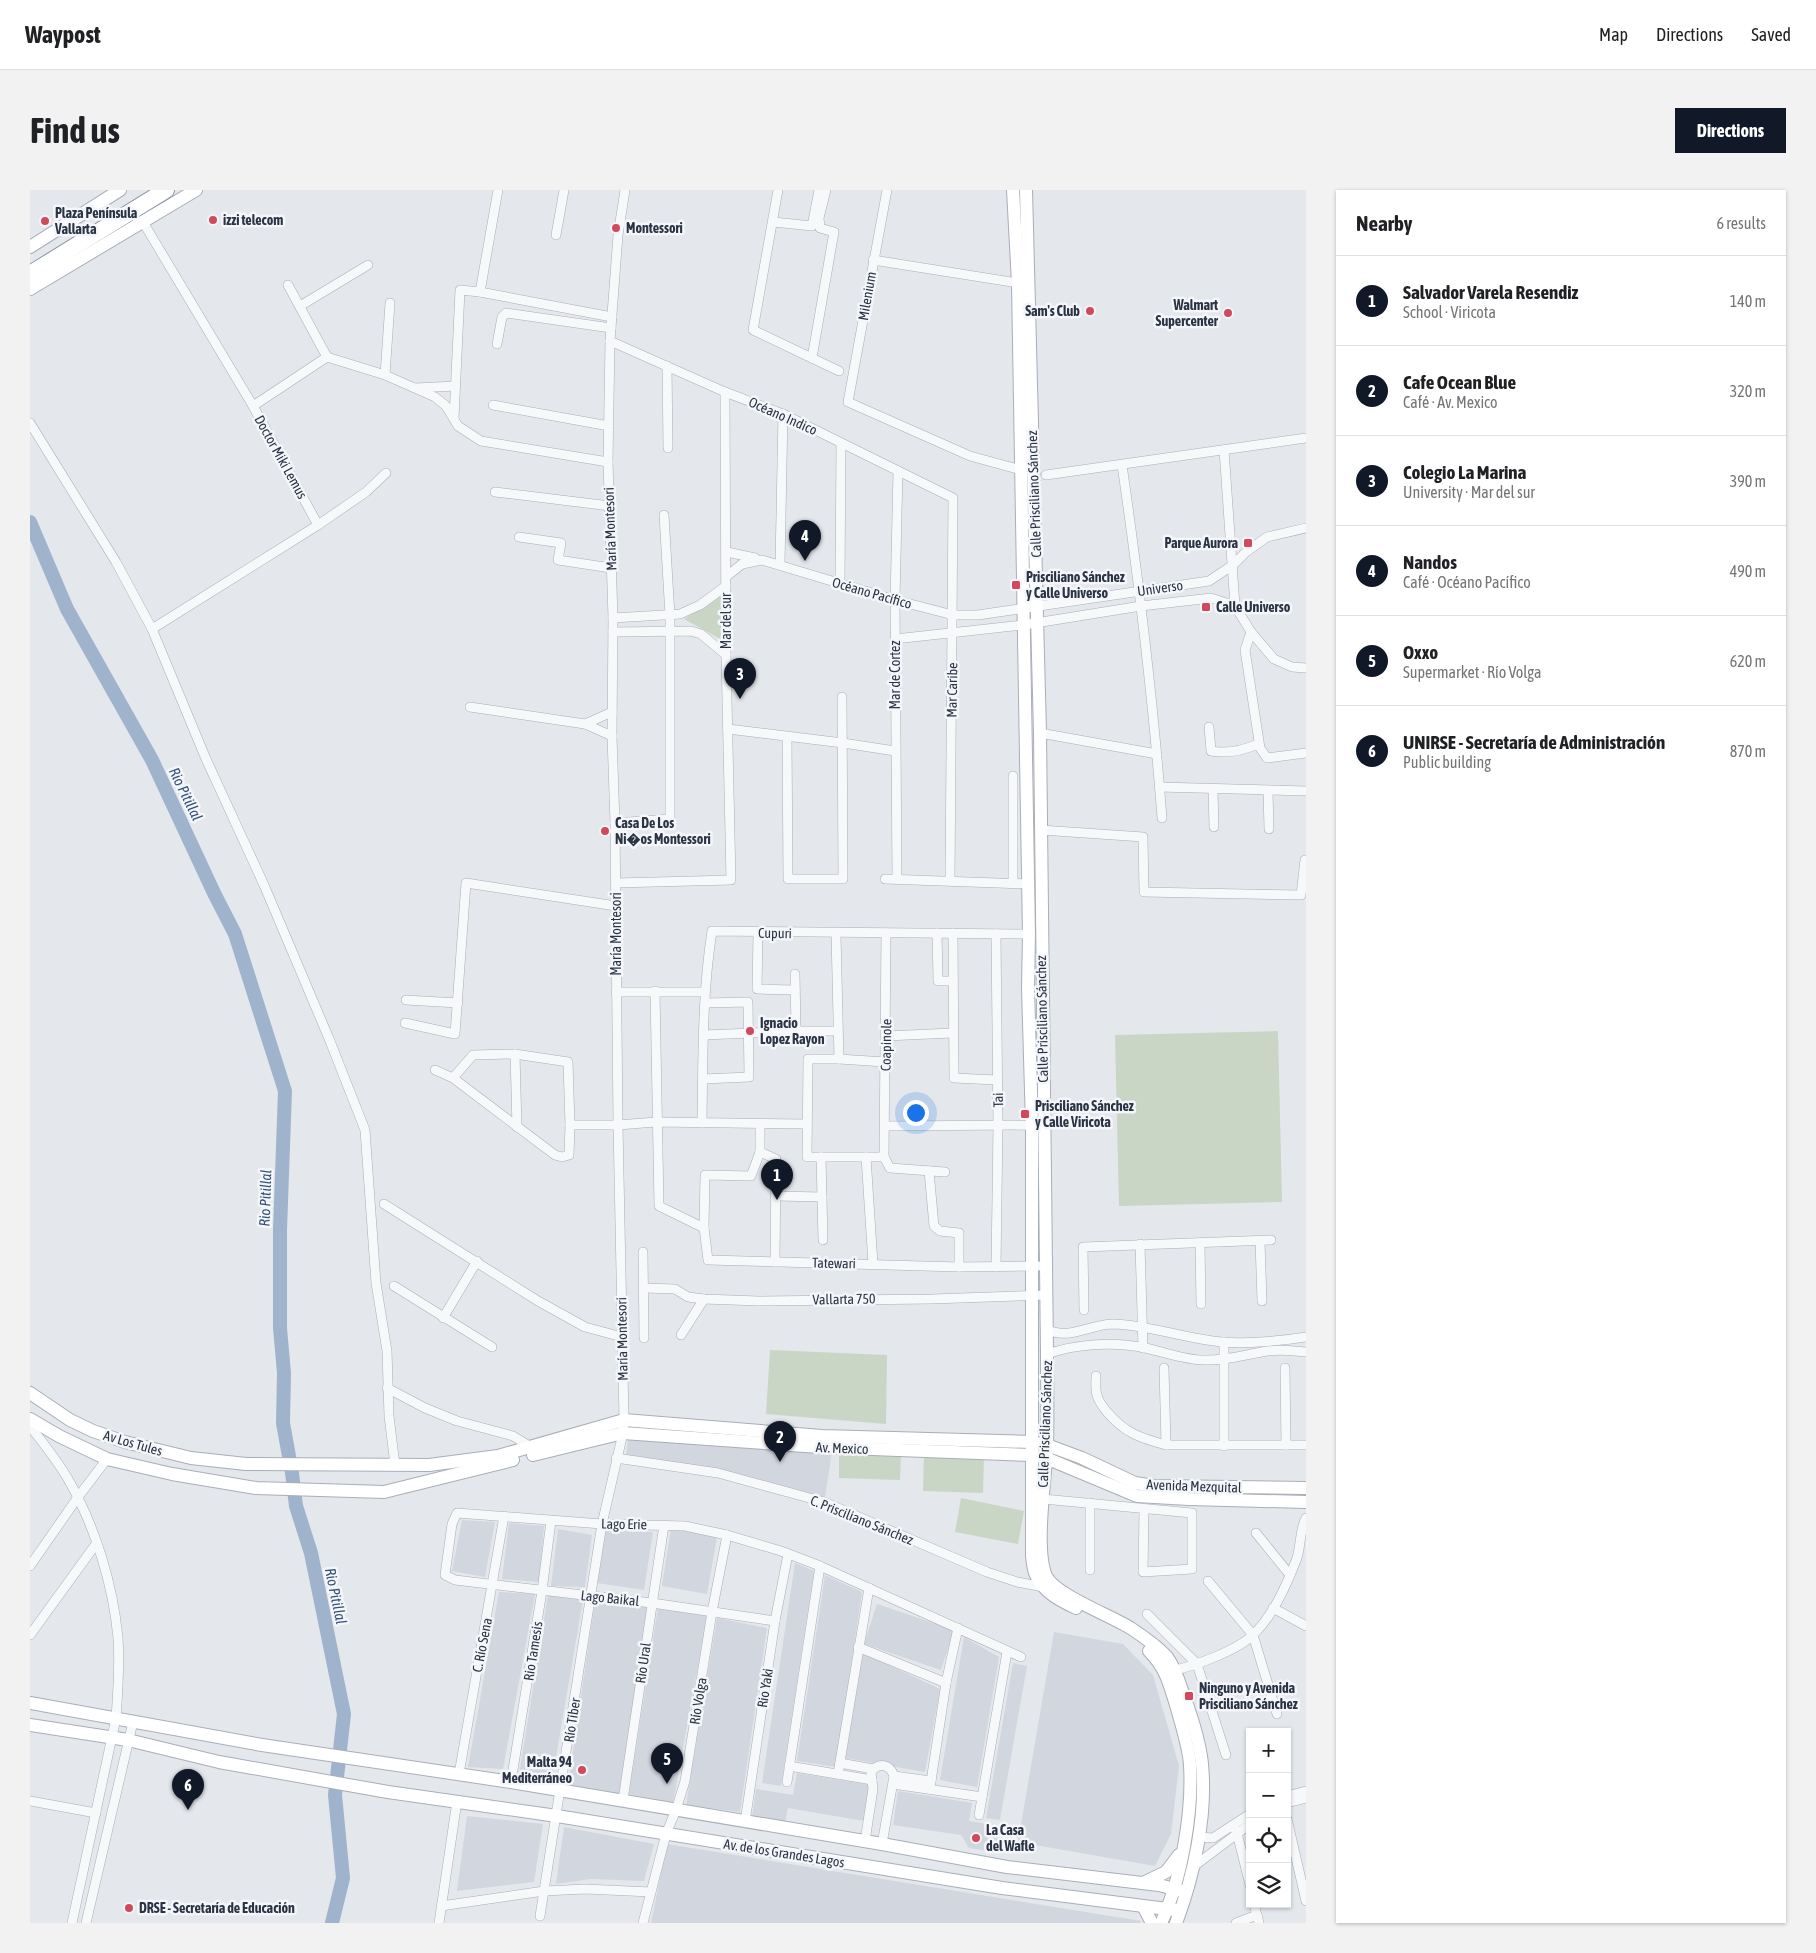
<!DOCTYPE html>
<html lang="en">
<head>
<meta charset="utf-8">
<style>
	:root { --surface:#fff; --page:#f2f2f2; --text:#202124; --muted:#757577; --line:#e0e0e0; --accent:#111827 }
	body { margin:0; font-family:"Asap Condensed",sans-serif; background:var(--page); color:var(--text) }
	.controls { position:absolute; right:15px; bottom:15px; display:grid; overflow:hidden; border-radius:0px; box-shadow:0 1px 4px #0004 }
	.controls button { width:45px; height:45px; display:grid; place-items:center; padding:0; border:0; border-bottom:1px solid var(--line); background:var(--surface); color:var(--text); font:25px sans-serif }
	.you { position:absolute; left:885px; top:922px; width:18px; height:18px; margin:-12px; border:4px solid #fff; border-radius:50%; background:#1a73e8; box-shadow:0 0 0 8px #1a73e833 }
	.badge { display:grid; place-items:center; width:32px; height:32px; border-radius:50%; background:var(--accent); color:#fff; font-size:16px; font-weight:700 }
	.pin { position:absolute; translate:-50% -41px; filter:drop-shadow(0 1px 2px #0008) }
	.pin::after { content:''; position:absolute; top:26px; width:18px; height:15px; background:inherit; clip-path:polygon(0 0,100% 0,50% 100%) }
	.list { margin:0; padding:0; list-style:none }
	h2 { display:flex; justify-content:space-between; align-items:center; height:65px; margin:0; padding:0 20px; font-size:21px }
	h2 small { font-size:16px; font-weight:400; color:var(--muted) }
	.list li { display:grid; grid-template-columns:32px 1fr auto; gap:15px; align-items:center; box-sizing:border-box; height:90px; padding:0 20px; border-top:1px solid var(--line) }
	.list b { display:block; font-size:19px; white-space:nowrap }
	.list p { margin:0; font-size:16px; white-space:nowrap; color:var(--muted) }
	.list em { font-size:16px; font-style:normal; color:var(--muted) }
	.icon { flex:none; width:28px; height:28px; fill:none; stroke:currentColor; stroke-width:2; stroke-linecap:round; stroke-linejoin:round }
	.map { position:relative; flex:none; width:1276px; height:1733px; overflow:hidden; border-radius:0px }
	header { display:flex; align-items:center; gap:30px; box-sizing:border-box; height:70px; padding:0 25px; background:var(--surface); border-bottom:1px solid var(--line) }
	header strong { font-size:24px }
	nav { display:flex; gap:28px; margin-inline-start:auto; font-size:18px }
	.intro { display:flex; align-items:center; justify-content:space-between; box-sizing:border-box; height:120px; padding:0 30px }
	h1 { margin:0; font-size:35px }
	.button { padding:12px 22px; border-radius:0px; background:var(--accent); color:#fff; font-size:18px; font-weight:700 }
	main { display:flex; gap:30px; padding:0 30px }
	aside { flex:1; background:var(--surface); border-radius:0px; box-shadow:0 1px 4px #0004 }
	.map>svg:first-child { display:block }
</style>
</head>
<body>
<header>
<strong>Waypost</strong>
<nav><a>Map</a><a>Directions</a><a>Saved</a></nav>
</header>
<div class="intro"><h1>Find us</h1><a class="button">Directions</a></div>
<main>
<div class="map">
<svg width="1276" height="1733" viewBox="0 0 1276 1733">
	<rect width="100%" height="100%" fill="#e4e7ec"/>
	<g fill="#d2d6de">
		<polygon points="598,1250 802,1262 795,1307 596,1267"/>
		<polygon points="432,1330 465,1332 455,1387 422,1381"/>
		<polygon points="479,1333 514,1336 509,1392 472,1389"/>
		<polygon points="641,1338 687,1347 677,1404 632,1396"/>
		<polygon points="528,1339 562,1345 555,1397 521,1396"/>
		<polygon points="576,1339 623,1342 614,1400 567,1393"/>
		<polygon points="765,1373 784,1381 751,1596 732,1593"/>
		<polygon points="795,1385 832,1402 806,1577 767,1571"/>
		<polygon points="469,1402 505,1404 473,1579 438,1577"/>
		<polygon points="518,1405 553,1410 522,1590 489,1585"/>
		<polygon points="565,1411 618,1417 589,1606 538,1595"/>
		<polygon points="847,1414 924,1440 911,1480 834,1454"/>
		<polygon points="628,1417 677,1426 643,1613 599,1604"/>
		<polygon points="687,1428 737,1438 710,1622 656,1615"/>
		<polygon points="1024,1442 1093,1454 1123,1485 1149,1576 1141,1644 1125,1676 988,1652"/>
		<polygon points="934,1447 969,1467 947,1597 910,1590"/>
		<polygon points="833,1463 910,1499 895,1582 815,1568"/>
		<polygon points="983,1473 997,1476 970,1630 956,1628"/>
		<polygon points="767,1583 840,1595 834,1631 758,1618 755,1632 722,1627 726,1599 763,1605"/>
		<polygon points="868,1601 942,1613 939,1631 969,1636 965,1662 939,1658 931,1645 863,1635"/>
		<polygon points="437,1626 513,1634 504,1692 427,1701"/>
		<polygon points="534,1637 624,1654 614,1691 561,1689 526,1694"/>
		<polygon points="637,1654 1111,1731 1110,1733 621,1733"/>
	</g>
	<g fill="#c9d6c5">
		<polygon points="691,405 692,450 654,429"/>
		<polygon points="1248,841 1252,1012 1089,1016 1085,845"/>
		<polygon points="740,1160 857,1165 856,1234 736,1224"/>
		<polygon points="809,1260 871,1262 870,1290 809,1288"/>
		<polygon points="894,1262 954,1264 953,1303 893,1301"/>
		<polygon points="931,1308 994,1321 988,1354 925,1342"/>
	</g>
	<g fill="none" stroke-linecap="round" stroke-linejoin="round">
		<polyline stroke="#9fb4cc" stroke-width="14" points="0,332 37,419 122,570 184,703 205,744 255,901 250,1040 250,1138 254,1183 253,1233 262,1283 266,1316 281,1363 314,1524 305,1605 313,1688 302,1733"/>
		<defs>
			<g id="street">
				<polyline points="748,0 723,140 809,181"/>
				<polyline points="857,0 818,212 940,266 991,280"/>
				<polyline points="113,32 223,216 288,335 122,439"/>
				<polyline points="743,32 782,36 789,0"/>
				<polyline points="526,45 534,0"/>
				<polyline points="843,70 994,94"/>
				<polyline points="258,95 297,167"/>
				<polyline points="450,102 582,127"/>
				<polyline points="270,116 338,75"/>
				<polyline points="580,151 695,202 753,224 923,308 920,691"/>
				<polyline points="467,154 472,127 476,123 581,138"/>
				<polyline points="782,168 804,42 790,38 789,28 796,0"/>
				<polyline points="637,176 638,258"/>
				<polyline points="355,185 360,113"/>
				<polyline points="385,198 426,196"/>
				<polyline points="463,215 579,236"/>
				<polyline points="223,216 297,167 355,185 405,207 416,216 428,236 451,251 578,272"/>
				<polyline points="424,228 430,100 450,102 468,0"/>
				<polyline points="0,233 86,372 122,439 176,569 234,695 300,851 335,940 346,1093 357,1161 359,1226 365,1275"/>
				<polyline points="1194,260 1205,416 1221,442 1244,469 1262,477 1276,478"/>
				<path d="M1092,275C1109,392 1123,510 1132,628"/>
				<polyline points="1016,285 1276,248"/>
				<polyline points="465,302 580,316"/>
				<polyline points="288,335 336,302 356,283"/>
				<polyline points="489,347 531,353 528,370 581,378"/>
				<polyline points="697,362 725,368"/>
				<polyline points="750,375 753,224"/>
				<polyline points="697,386 712,374 732,370 865,410 923,425 948,425 1179,391 1203,375 1216,362 1237,347 1276,338"/>
				<polyline points="810,394 811,253"/>
				<polyline points="583,428 650,424 670,415 696,396"/>
				<polyline points="583,442 661,441 671,444 696,465"/>
				<polyline points="1221,442 1215,460 1230,558 1237,568 1276,563"/>
				<polyline points="865,449 993,435 1111,416 1181,408 1205,416"/>
				<polyline points="440,517 555,534 582,546"/>
				<polyline points="555,534 582,522"/>
				<path d="M1179,537L1181,561C1197,564 1214,560 1228,554"/>
				<polyline points="698,539 813,553 865,561"/>
				<polyline points="1010,543 1127,564"/>
				<polyline points="757,547 758,689 813,689 812,507"/>
				<polyline points="1129,597 1276,601"/>
				<polyline points="1183,599 1184,637"/>
				<polyline points="1238,601 1239,639"/>
				<polyline points="585,633 640,629 640,426 634,325"/>
				<polyline points="1011,640 1113,647 1114,702 1271,705 1275,670"/>
				<polyline points="855,689 998,694"/>
				<polyline points="867,689 865,410 868,281"/>
				<polyline points="586,693 701,690 696,465 695,202"/>
				<polyline points="983,693 983,586"/>
				<polyline points="728,743 727,799 765,800"/>
				<polyline points="907,743 908,791 923,791"/>
				<polyline points="923,743 924,888 967,890"/>
				<polyline points="806,744 809,869"/>
				<polyline points="765,784 766,841"/>
				<polyline points="625,801 629,1016 674,1038"/>
				<polyline points="586,802 675,802"/>
				<polyline points="376,810 428,813"/>
				<polyline points="375,833 425,844 436,693 586,716"/>
				<polyline points="674,845 766,841 807,841"/>
				<polyline points="856,846 922,843"/>
				<polyline points="485,864 487,937"/>
				<polyline points="405,880 423,888 525,965 532,967 539,965 540,935 538,872 485,864 443,865 423,888"/>
				<polyline points="673,889 719,887 718,812 675,813"/>
				<path d="M672,933C673,869 672,805 682,741L999,744"/>
				<polyline points="730,934 730,962 746,969 745,1072"/>
				<polyline points="540,935 588,935 626,932 777,934"/>
				<polyline points="855,936 1006,935"/>
				<polyline points="730,962 721,986 675,985 674,1038 678,1070 929,1077 1008,1076"/>
				<polyline points="791,967 793,1050"/>
				<polyline points="836,967 843,1074"/>
				<polyline points="854,967 777,967 778,869 809,869 855,872"/>
				<polyline points="854,967 856,743"/>
				<polyline points="854,967 860,978 915,982"/>
				<polyline points="899,981 904,1036 910,1041 929,1043 929,1077"/>
				<polyline points="746,1006 792,1007"/>
				<polyline points="354,1014 508,1111 555,1137 592,1147"/>
				<polyline points="1230,1051 1232,1111"/>
				<polyline points="1170,1053 1171,1114"/>
				<polyline points="1110,1054 1113,1158"/>
				<polyline points="613,1062 614,1148"/>
				<polyline points="966,1077 968,935 966,744"/>
				<polyline points="364,1096 462,1157"/>
				<polyline points="614,1098 645,1099 658,1107 674,1109 728,1111 902,1109 1016,1105"/>
				<polyline points="1054,1120 1053,1057 1241,1050"/>
				<polyline points="413,1128 447,1071"/>
				<path d="M1016,1139C1038,1151 1061,1134 1083,1134C1120,1135 1155,1149 1192,1152C1217,1154 1252,1151 1276,1147"/>
				<polyline points="651,1145 674,1109"/>
				<polyline points="1194,1152 1194,1256"/>
				<path d="M1017,1164C1047,1154 1084,1151 1115,1158C1135,1162 1154,1170 1174,1170C1196,1171 1217,1164 1238,1161C1251,1159 1263,1161 1276,1162"/>
				<polyline points="1134,1178 1136,1255"/>
				<polyline points="1255,1178 1256,1255"/>
				<path d="M1066,1186C1066,1192 1065,1199 1067,1205C1068,1211 1073,1217 1077,1222C1095,1243 1110,1248 1136,1255H1276"/>
				<polyline points="357,1198 395,1218 427,1231 483,1246 501,1257"/>
				<path d="M0,1236C13,1253 27,1270 38,1289C65,1336 83,1394 88,1448C90,1474 88,1501 86,1528L42,1733"/>
				<polyline points="586,1268 688,1283 794,1312 957,1382 987,1392 1014,1397"/>
				<polyline points="1013,1309 1162,1323 1162,1379 1113,1382 1114,1320"/>
				<polyline points="1060,1313 1060,1380"/>
				<polyline points="1226,1343 1260,1385"/>
				<polyline points="0,1376 48,1307 77,1269"/>
				<polyline points="1178,1391 1223,1445 1247,1524"/>
				<polyline points="1243,1418 1276,1436"/>
				<polyline points="1117,1424 1167,1474 1196,1565"/>
				<polyline points="745,1431 622,1413 425,1390 415,1385 422,1334 427,1323 572,1334 655,1336 697,1345 751,1361 790,1376 991,1467"/>
				<polyline points="0,1445 66,1354"/>
				<polyline points="828,1457 916,1493"/>
				<path d="M1141,1481C1164,1476 1207,1461 1224,1444C1244,1424 1257,1394 1267,1368C1271,1355 1270,1338 1276,1328"/>
				<polyline points="810,1573 843,1579"/>
				<polyline points="759,1576 842,1590"/>
				<polyline points="429,1584 474,1326"/>
				<polyline points="808,1584 839,1398"/>
				<polyline points="864,1586 901,1591"/>
				<polyline points="481,1592 512,1401 521,1331"/>
				<polyline points="757,1592 790,1376"/>
				<polyline points="863,1594 952,1607"/>
				<polyline points="900,1598 916,1493 928,1438"/>
				<polyline points="1257,1606 1276,1601"/>
				<polyline points="593,1610 634,1335"/>
				<polyline points="0,1611 66,1623"/>
				<polyline points="1257,1613 1276,1608"/>
				<polyline points="949,1625 977,1462"/>
				<polyline points="1257,1629 1276,1711"/>
				<polyline points="715,1632 745,1431 758,1364"/>
				<polyline points="1203,1635 1207,1643 1220,1695"/>
				<polyline points="1168,1647 1183,1648 1220,1624"/>
				<path d="M835,1651L843,1599L841,1582C849,1572 860,1574 864,1586L852,1654"/>
				<polyline points="1163,1677 1220,1634"/>
				<polyline points="1224,1714 1229,1733"/>
				<polyline points="411,1716 514,1701 555,1699 621,1702"/>
				<polyline points="510,1726 572,1334 593,1243 594,1230 588,935 585,633 582,546 583,428 578,272 580,151 588,45 595,0"/>
				<polyline points="56,1733 103,1532"/>
				<polyline points="409,1733 427,1611"/>
				<polyline points="613,1733 636,1644 646,1620 655,1591 682,1422 697,1345"/>
				<polyline points="1206,1733 1227,1725"/>
			</g>
			<g id="secondary">
				<path d="M983,0L988,93L999,744L998,798L1002,935V1366C1003,1372 1003,1380 1006,1385C1013,1402 1031,1411 1046,1418"/>
				<path d="M996,0L1010,543L1017,1164C1017,1194 1018,1224 1017,1254C1016,1287 1004,1358 1016,1386C1025,1405 1082,1426 1102,1439C1114,1447 1127,1456 1137,1467C1146,1479 1150,1495 1155,1509C1162,1528 1170,1554 1172,1574C1177,1625 1164,1686 1146,1733"/>
				<polyline points="0,57 90,0"/>
				<polyline points="0,99 166,0"/>
				<polyline points="0,1203 40,1230 63,1241 95,1252 161,1268 216,1274 399,1275 468,1266 594,1230 792,1246 1001,1252 1017,1255 1052,1268 1105,1293 1124,1296 1276,1298"/>
				<polyline points="0,1229 29,1246 77,1269 142,1284 226,1298 354,1302 483,1270"/>
				<polyline points="503,1265 593,1243 789,1257 1002,1265 1016,1268 1107,1306 1159,1309 1276,1312"/>
				<path d="M1119,1461C1136,1478 1139,1493 1146,1515C1151,1533 1159,1557 1160,1575C1163,1622 1151,1691 1131,1733"/>
				<polyline points="0,1513 232,1555 481,1592 852,1654 977,1677 1129,1695 1152,1701"/>
				<polyline points="0,1535 98,1550 189,1572 358,1602 527,1626 972,1698 1145,1720"/>
				<polyline points="1113,1693 1136,1682 1149,1665"/>
				<polyline points="1113,1716 1122,1733"/>
			</g>
			<polyline id="highway" points="0,84 136,0"/>
		</defs>
		<use href="#street" stroke="#a9aeb7" stroke-width="10"/>
		<use href="#secondary" stroke="#a9aeb7" stroke-width="14"/>
		<use href="#highway" stroke="#8b94a3" stroke-width="18"/>
		<use href="#street" stroke="#f7f8fa" stroke-width="9"/>
		<use href="#secondary" stroke="#fff" stroke-width="12"/>
		<use href="#highway" stroke="#fff" stroke-width="16"/>
	</g>
	<g fill="#d1495b" stroke="#f4f6f9" stroke-width="2">
		<circle cx="183" cy="30" r="5"/>
		<circle cx="15" cy="31" r="5"/>
		<circle cx="586" cy="38" r="5"/>
		<circle cx="1060" cy="121" r="5"/>
		<circle cx="1198" cy="123" r="5"/>
		<rect x="1213" y="348" width="10" height="10" rx="2.5"/>
		<rect x="981" y="390" width="10" height="10" rx="2.5"/>
		<rect x="1171" y="412" width="10" height="10" rx="2.5"/>
		<circle cx="575" cy="641" r="5"/>
		<circle cx="720" cy="841" r="5"/>
		<rect x="990" y="919" width="10" height="10" rx="2.5"/>
		<rect x="1154" y="1501" width="10" height="10" rx="2.5"/>
		<circle cx="552" cy="1580" r="5"/>
		<circle cx="946" cy="1648" r="5"/>
		<circle cx="99" cy="1718" r="5"/>
	</g>
	<g text-anchor="middle" dominant-baseline="central" stroke-width="5" stroke-linejoin="round" paint-order="stroke">
		<g font-size="14" font-weight="bold" fill="#2b3445" stroke="#f4f6f9" text-anchor="start">
			<text x="25" y="23">Plaza Península<tspan x="25" dy="16">Vallarta</tspan></text>
			<text x="193" y="30">izzi telecom</text>
			<text x="596" y="38">Montessori</text>
			<text x="1188" y="115" text-anchor="end">Walmart<tspan x="1188" dy="16">Supercenter</tspan></text>
			<text x="1050" y="121" text-anchor="end">Sam's Club</text>
			<text x="1208" y="353" text-anchor="end">Parque Aurora</text>
			<text x="996" y="387">Prisciliano Sánchez<tspan x="996" dy="16">y Calle Universo</tspan></text>
			<text x="1186" y="417">Calle Universo</text>
			<text x="585" y="633">Casa De Los<tspan x="585" dy="16">Ni�os Montessori</tspan></text>
			<text x="730" y="833">Ignacio<tspan x="730" dy="16">Lopez Rayon</tspan></text>
			<text x="1005" y="916">Prisciliano Sánchez<tspan x="1005" dy="16">y Calle Viricota</tspan></text>
			<text x="1169" y="1498">Ninguno y Avenida<tspan x="1169" dy="16">Prisciliano Sánchez</tspan></text>
			<text x="542" y="1572" text-anchor="end">Malta 94<tspan x="542" dy="16">Mediterráneo</tspan></text>
			<text x="956" y="1640">La Casa<tspan x="956" dy="16">del Wafle</tspan></text>
			<text x="109" y="1718">DRSE - Secretaría de Educación</text>
		</g>
		<g font-size="14" fill="#2b3445" stroke="#f4f6f9">
			<text transform="translate(837 106) rotate(-80)">Milenium</text>
			<text transform="translate(753 226) rotate(24)">Océano Indico</text>
			<text transform="translate(251 267) rotate(61)">Doctor Miki Lemus</text>
			<text transform="translate(1004 304) rotate(-92)">Calle Prisciliano Sánchez</text>
			<text transform="translate(580 339) rotate(-92)">María Montesori</text>
			<text transform="translate(1130 398) rotate(-8)">Universo</text>
			<text transform="translate(842 403) rotate(16)">Océano Pacífico</text>
			<text transform="translate(696 431) rotate(-90)">Mar del sur</text>
			<text transform="translate(865 485) rotate(-90)">Mar de Cortez</text>
			<text transform="translate(922 500) rotate(-89)">Mar Caribe</text>
			<text transform="translate(745 743) rotate(1)">Cupuri</text>
			<text transform="translate(586 744) rotate(-90)">María Montesori</text>
			<text transform="translate(1012 829) rotate(-91)">Calle Prisciliano Sánchez</text>
			<text transform="translate(856 855) rotate(-89)">Coapinole</text>
			<text transform="translate(968 910) rotate(-91)">Tai</text>
			<text transform="translate(804 1073) rotate(1)">Tatewari</text>
			<text transform="translate(814 1109) rotate(-1)">Vallarta 750</text>
			<text transform="translate(592 1149) rotate(-91)">María Montesori</text>
			<text transform="translate(1015 1234) rotate(-88)">Calle Prisciliano Sánchez</text>
			<text transform="translate(103 1253) rotate(16)">Av Los Tules</text>
			<text transform="translate(812 1258) rotate(2)">Av. Mexico</text>
			<text transform="translate(1164 1296) rotate(2)">Avenida Mezquital</text>
			<text transform="translate(832 1330) rotate(22)">C. Prisciliano Sánchez</text>
			<text transform="translate(594 1334) rotate(1)">Lago Erie</text>
			<text transform="translate(580 1408) rotate(6)">Lago Baikal</text>
			<text transform="translate(452 1455) rotate(-79)">C. Río Sena</text>
			<text transform="translate(503 1461) rotate(-81)">Rio Tamesis</text>
			<text transform="translate(613 1473) rotate(-82)">Río Ural</text>
			<text transform="translate(735 1498) rotate(-81)">Rio Yaki</text>
			<text transform="translate(668 1511) rotate(-81)">Río Volga</text>
			<text transform="translate(542 1530) rotate(-81)">Río Tíber</text>
			<text transform="translate(754 1663) rotate(9)">Av. de los Grandes Lagos</text>
		</g>
		<g font-size="15" font-style="italic" fill="#34527a" stroke="#f4f6f9">
			<text transform="translate(156 604) rotate(64)">Rio Pitillal</text>
			<text transform="translate(235 1008) rotate(-88)">Rio Pitillal</text>
			<text transform="translate(306 1406) rotate(78)">Rio Pitillal</text>
		</g>
	</g>
</svg>
<div class="controls">
<button>+</button>
<button>−</button>
<button><svg class="icon" aria-label="locate" viewBox="0 0 24 24"><circle cx="12" cy="12" r="6"/><path d="M12 2v4M12 18v4M2 12h4M18 12h4"/></svg></button>
<button><svg class="icon" aria-label="layers" viewBox="0 0 24 24"><path d="M12 4l9 5-9 5-9-5zM3 14l9 5 9-5"/></svg></button>
</div>
<div class="you"></div>
<div class="pin badge" style="left:747px;top:1010px">1</div>
<div class="pin badge" style="left:750px;top:1272px">2</div>
<div class="pin badge" style="left:710px;top:509px">3</div>
<div class="pin badge" style="left:775px;top:371px">4</div>
<div class="pin badge" style="left:637px;top:1594px">5</div>
<div class="pin badge" style="left:158px;top:1620px">6</div>
</div>
<aside>
<h2>Nearby<small>6 results</small></h2>
<ul class="list">
<li><span class="badge">1</span><div><b>Salvador Varela Resendiz</b><p>School · Viricota</p></div><em>140 m</em></li>
<li><span class="badge">2</span><div><b>Cafe Ocean Blue</b><p>Café · Av. Mexico</p></div><em>320 m</em></li>
<li><span class="badge">3</span><div><b>Colegio La Marina</b><p>University · Mar del sur</p></div><em>390 m</em></li>
<li><span class="badge">4</span><div><b>Nandos</b><p>Café · Océano Pacífico</p></div><em>490 m</em></li>
<li><span class="badge">5</span><div><b>Oxxo</b><p>Supermarket · Río Volga</p></div><em>620 m</em></li>
<li><span class="badge">6</span><div><b>UNIRSE - Secretaría de Administración</b><p>Public building</p></div><em>870 m</em></li>
</ul>
</aside>
</main>
</body>
</html>
